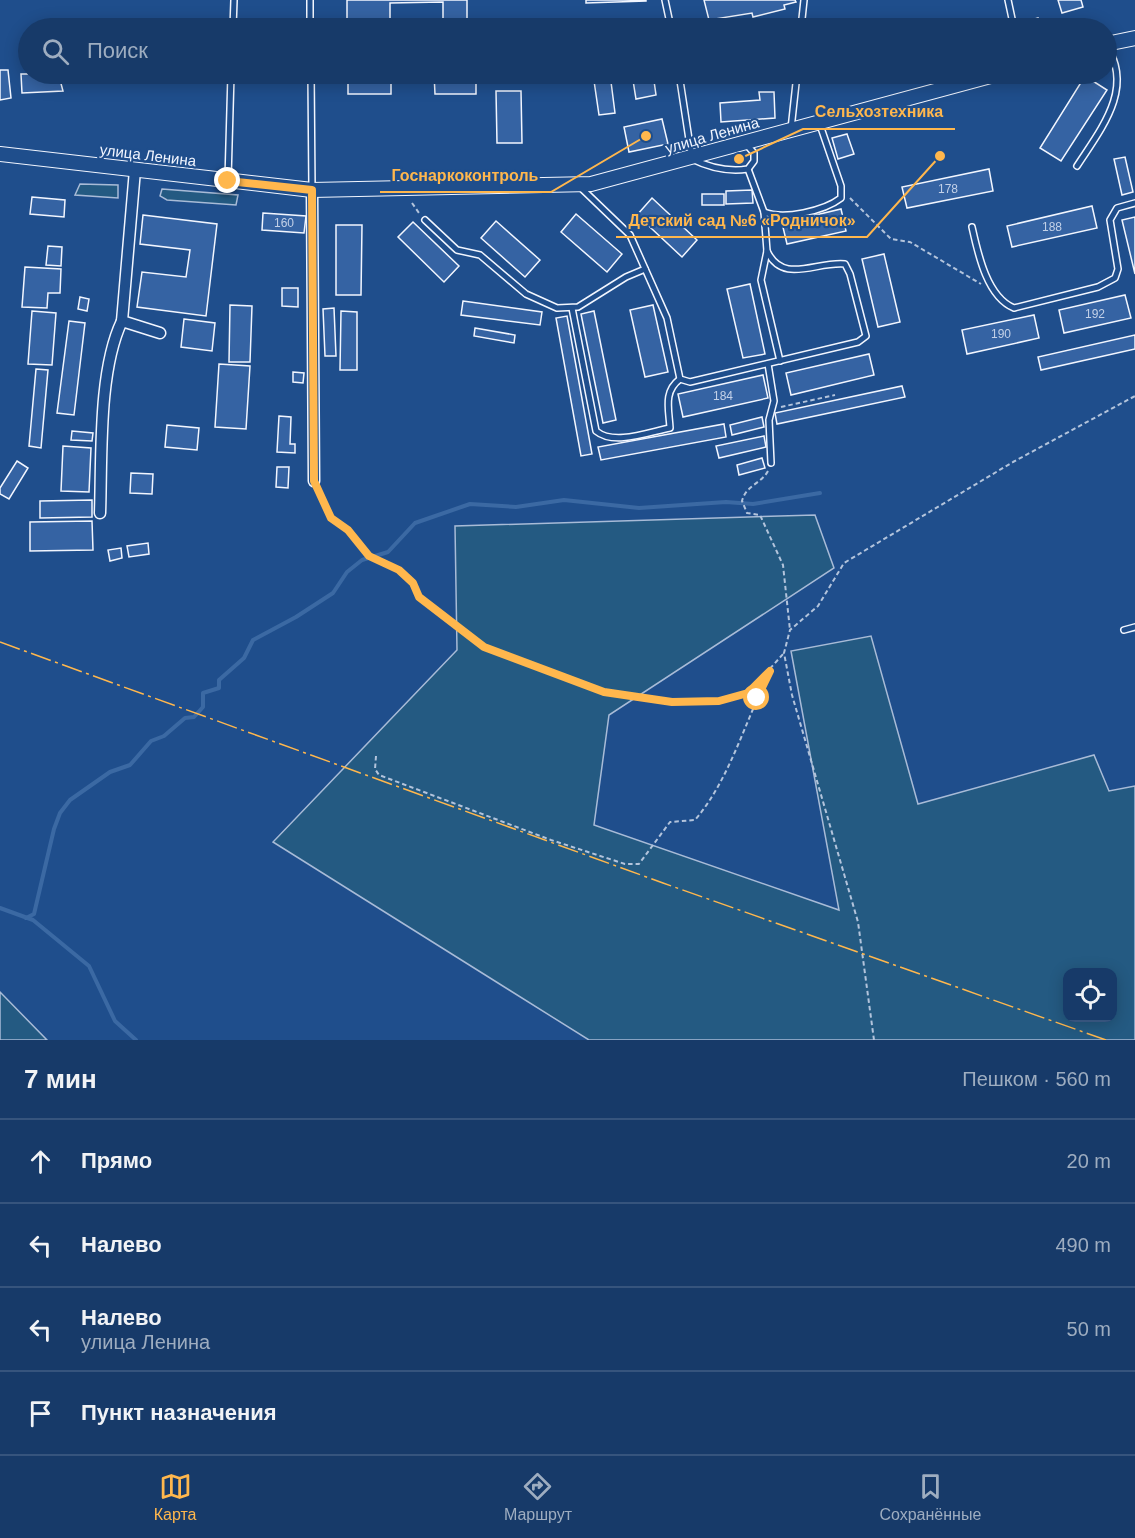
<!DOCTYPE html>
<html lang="ru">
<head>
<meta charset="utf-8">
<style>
	:root { --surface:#173a69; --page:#244571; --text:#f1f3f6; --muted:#9eadc0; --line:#36547d; --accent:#ffb74d }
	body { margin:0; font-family:Helvetica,sans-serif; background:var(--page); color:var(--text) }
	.controls { position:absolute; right:18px; bottom:18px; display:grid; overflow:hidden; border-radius:12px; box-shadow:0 3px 15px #0003 }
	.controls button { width:54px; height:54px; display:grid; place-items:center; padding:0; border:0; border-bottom:2px solid var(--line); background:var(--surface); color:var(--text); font:30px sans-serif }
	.stop { position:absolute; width:18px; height:18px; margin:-14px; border:4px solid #ffb74d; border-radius:50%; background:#fff }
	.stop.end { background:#ffb74d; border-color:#fff; box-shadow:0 2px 6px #0008 }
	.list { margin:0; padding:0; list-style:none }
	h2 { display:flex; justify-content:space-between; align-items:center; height:78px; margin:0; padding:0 24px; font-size:26px }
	h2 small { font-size:20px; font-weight:400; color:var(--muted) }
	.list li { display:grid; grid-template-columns:39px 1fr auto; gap:18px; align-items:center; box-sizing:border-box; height:84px; padding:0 24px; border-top:2px solid var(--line) }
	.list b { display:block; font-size:22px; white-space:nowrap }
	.list p { margin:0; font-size:20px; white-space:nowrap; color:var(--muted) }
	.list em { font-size:20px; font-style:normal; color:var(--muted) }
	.icon { flex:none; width:33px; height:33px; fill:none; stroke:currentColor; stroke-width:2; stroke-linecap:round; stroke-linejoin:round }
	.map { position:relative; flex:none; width:1135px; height:1040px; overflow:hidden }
	.search { position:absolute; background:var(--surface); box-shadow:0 3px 15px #0003; left:18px; right:18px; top:18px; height:66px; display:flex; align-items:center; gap:15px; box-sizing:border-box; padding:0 21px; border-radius:33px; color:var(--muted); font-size:22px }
	.sheet { height:414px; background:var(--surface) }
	nav { display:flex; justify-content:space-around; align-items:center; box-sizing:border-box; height:84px; border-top:2px solid var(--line); background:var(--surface); font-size:16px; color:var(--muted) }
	nav a { display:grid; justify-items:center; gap:3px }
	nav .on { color:var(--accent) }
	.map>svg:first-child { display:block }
</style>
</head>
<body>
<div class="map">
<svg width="1135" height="1040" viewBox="0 0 1135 1040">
	<rect width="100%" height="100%" fill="#1f4e8c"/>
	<g fill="#245a82" stroke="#a8bbd7" stroke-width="1.5" fill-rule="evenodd">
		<polygon points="80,184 118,185 118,198 75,195"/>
		<polygon points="162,189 238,195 236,205 167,200 160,196"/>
		<path d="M815,515L834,568L609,715L594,825L839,910L791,651L871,636L918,804L1094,755L1109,791L1135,786V1040H589L273,842L457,650L455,526ZM1112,972V1017H1068V972Z"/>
		<polygon points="0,992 47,1040 0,1040"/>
	</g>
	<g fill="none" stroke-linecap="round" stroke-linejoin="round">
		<g stroke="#3b69a3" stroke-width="4">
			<polyline points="0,908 33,920 89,966 115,1021 136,1040"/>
			<polyline points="26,918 34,914 54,829 60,813 70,800 110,772 130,765 151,741 164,736 185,718 194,717 203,707 203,693 219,688 219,680 244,658 253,640 296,617 333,593 347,572 362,560 388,552 415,523 470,504 516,507 564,500 639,508 726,502 753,504 820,493"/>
		</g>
	</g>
	<g fill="#3563a3" stroke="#f2f6ff" stroke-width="1.5">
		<polygon points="347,0 467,0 467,28 443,28 443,2 390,3 390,28 347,28"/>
		<polygon points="586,0 646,0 646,1 586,3"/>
		<polygon points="704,0 795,0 796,2 784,5 785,9 753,17 752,13 709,20"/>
		<polygon points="1058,0 1081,0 1083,7 1062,13"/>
		<polygon points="1038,18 1040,28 1023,28 1021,23"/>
		<polygon points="648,23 648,28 603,28"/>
		<rect x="527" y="26" width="35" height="2"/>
		<polygon points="0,70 8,70 11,98 0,100"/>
		<polygon points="21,74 33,74 33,77 59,76 63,91 22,93"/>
		<rect x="348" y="74" width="43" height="20"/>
		<polygon points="434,74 476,74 476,94 435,94"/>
		<polygon points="593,74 610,74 615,113 599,115"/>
		<polygon points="632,74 653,74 656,95 636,99"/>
		<polygon points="715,74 768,74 768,77 715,80"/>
		<polygon points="1085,76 1107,90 1061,161 1040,148"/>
		<polygon points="496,91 521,91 522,143 497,143"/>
		<polygon points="759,92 774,92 775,118 721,122 720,103 760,100"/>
		<polygon points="662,119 668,144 629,152 624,127"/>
		<polygon points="847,134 854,154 838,159 832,138"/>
		<polygon points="1125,157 1133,192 1122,195 1114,159"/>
		<polygon points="989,169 993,191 907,208 902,187"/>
		<polygon points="752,190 753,203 726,204 726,191"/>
		<rect x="702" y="194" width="22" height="11"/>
		<polygon points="32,197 65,200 64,217 30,214"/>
		<polygon points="652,198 697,240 682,257 637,215"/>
		<polygon points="1092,206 1097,228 1012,247 1007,226"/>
		<polygon points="841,209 846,231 787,244 782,223"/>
		<polygon points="263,213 306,216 304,233 262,230"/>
		<polygon points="576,214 622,254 607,272 561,232"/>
		<polygon points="143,215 217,224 206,316 137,307 142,272 186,277 190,250 140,244"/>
		<polygon points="1135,217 1135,274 1122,220"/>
		<polygon points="496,221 540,260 525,277 481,238"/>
		<polygon points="413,222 459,266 444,282 398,237"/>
		<polygon points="336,225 362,225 361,295 336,295"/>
		<polygon points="48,246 62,247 61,266 46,265"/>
		<polygon points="884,254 900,322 878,327 862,259"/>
		<polygon points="25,267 61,269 60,293 48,293 47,308 22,307"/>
		<polygon points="750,284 765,354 743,358 727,289"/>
		<polygon points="282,288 298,288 298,307 282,306"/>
		<polygon points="1125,295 1131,318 1064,333 1059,310"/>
		<polygon points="80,297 89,299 87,311 78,309"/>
		<polygon points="463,301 542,312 540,325 461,315"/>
		<polygon points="230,305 252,306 250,362 229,362"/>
		<polygon points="653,305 668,372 645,377 630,310"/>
		<polygon points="334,308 336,356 325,356 323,309"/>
		<polygon points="32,311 56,313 52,365 28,364"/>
		<polygon points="341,311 357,312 357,370 340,370"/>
		<polygon points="594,311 616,420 603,423 581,314"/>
		<polygon points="1034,315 1039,338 967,354 962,330"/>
		<polygon points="567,316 592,454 581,456 556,318"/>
		<polygon points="184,319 215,323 212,351 181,347"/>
		<polygon points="69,321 85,323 74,415 57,413"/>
		<polygon points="475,328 515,335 514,343 474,336"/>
		<polygon points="1135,335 1135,349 1041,370 1038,357"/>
		<polygon points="869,354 874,375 791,395 786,373"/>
		<polygon points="219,364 250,366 246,429 215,427"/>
		<polygon points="36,369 48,370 41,448 29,446"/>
		<polygon points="293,372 304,373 303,383 293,382"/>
		<polygon points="763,375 768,398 683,417 678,394"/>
		<polygon points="902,386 905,397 777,424 775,413"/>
		<polygon points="279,416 291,417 290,444 295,444 295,453 277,452"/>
		<polygon points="762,417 764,427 732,435 730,425"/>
		<polygon points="724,424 726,437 601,460 598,447"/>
		<polygon points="167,425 199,428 197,450 165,447"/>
		<polygon points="72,431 93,433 92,441 71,440"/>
		<polygon points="764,436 766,447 719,458 716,446"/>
		<polygon points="63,446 91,448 89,492 61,491"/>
		<polygon points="762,458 765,468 739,475 737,465"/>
		<polygon points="17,461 28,468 9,499 0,494 0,488"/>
		<polygon points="277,467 289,467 288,488 276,487"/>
		<polygon points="131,473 153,474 152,494 130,493"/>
		<polygon points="92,500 92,517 40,518 40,501"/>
		<polygon points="92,521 93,550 30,551 30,522"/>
		<polygon points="148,543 149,554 129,557 127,546"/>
		<polygon points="121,548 122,558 110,561 108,550"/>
	</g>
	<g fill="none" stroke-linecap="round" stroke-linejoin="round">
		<defs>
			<g id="service">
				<polyline points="310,0 310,28"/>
				<polyline points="665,0 671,28"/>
				<polyline points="1008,0 1014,28"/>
				<polyline points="233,28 234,0"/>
				<polyline points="801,28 804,0"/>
				<polyline points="311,74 312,189"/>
				<path d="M679,74L692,159C710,168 727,172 748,169L754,161V153L746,144"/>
				<polyline points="791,129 797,74"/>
				<path d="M1077,166C1101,129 1135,88 1106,45"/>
				<polyline points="748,169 764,212 767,251 761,280 780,361"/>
				<polyline points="228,179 231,74"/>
				<path d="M579,186L630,235L667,318L680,379L690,382L858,342L866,336L850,274L845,264C816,261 783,285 767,251"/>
				<path d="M764,212C784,220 824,211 841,198V186L819,122"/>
				<polyline points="425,220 457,250 480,255 526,294 557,308 578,307 626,277 645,269"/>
				<path d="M972,227C978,254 987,297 1014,308L1098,287L1115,278L1118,269L1110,220L1117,208L1135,203"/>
				<path d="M572,308L596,431C614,446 649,432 670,428C669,409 663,392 680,379"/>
				<polyline points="768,364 774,401 769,420 771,463"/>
				<polyline points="1124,630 1135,627"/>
			</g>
			<g id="minor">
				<polyline points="135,170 122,321 160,333"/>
				<polyline points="312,190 314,481"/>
				<path d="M100,513C102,457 98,371 122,321"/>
			</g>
			<g id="tertiary">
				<polyline points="1106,44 1135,38"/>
				<polyline points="0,154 312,190 591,184 998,74"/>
			</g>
		</defs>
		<use href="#service" stroke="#f2f6ff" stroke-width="8"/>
		<use href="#minor" stroke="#f2f6ff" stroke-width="13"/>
		<use href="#tertiary" stroke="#f2f6ff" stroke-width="16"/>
		<g stroke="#b3c4dc" stroke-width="2" stroke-dasharray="4.5 3" stroke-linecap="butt">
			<polyline points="850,198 891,239 910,242 981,284"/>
			<polyline points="412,203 419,213"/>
			<polyline points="781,407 835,395"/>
			<path d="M768,471C761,484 746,485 742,501L747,513L760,515L783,565L790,630"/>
			<polyline points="319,491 331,518 348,530 369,556 399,570 413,583 419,597 484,647 529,665 604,692 672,702 719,701 748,693 784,653"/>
			<path d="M376,756L375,769L379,775L551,840L625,864H639L670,822L695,820C730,779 745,721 769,674"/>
			<polyline points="874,1040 858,922 792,695 784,653 790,630 818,606 844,563 1013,462 1135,396"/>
		</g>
		<use href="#service" stroke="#1f4e8c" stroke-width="5"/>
		<use href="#minor" stroke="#1f4e8c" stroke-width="10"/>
		<use href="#tertiary" stroke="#1f4e8c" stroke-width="14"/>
		<polyline stroke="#ffb74d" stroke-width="1.5" stroke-dasharray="21 4.5 3 4.5" stroke-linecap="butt" points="0,642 663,883 1106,1040"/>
	</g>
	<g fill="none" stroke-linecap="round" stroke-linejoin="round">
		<polyline stroke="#ffb74d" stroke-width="8" points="228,181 312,190 314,481 331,518 348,530 369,556 399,570 413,583 419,597 484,647 604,692 672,702 719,701 748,693 770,671 757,698"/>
	</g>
	<g text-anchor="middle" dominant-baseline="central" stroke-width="4.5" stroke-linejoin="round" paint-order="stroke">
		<g font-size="12" fill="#c3d1e8">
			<text x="948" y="189">178</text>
			<text x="284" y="223">160</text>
			<text x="1052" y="227">188</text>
			<text x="1095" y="314">192</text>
			<text x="1001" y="334">190</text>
			<text x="723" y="396">184</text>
		</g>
		<g font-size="15" fill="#f2f6ff" stroke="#1f4e8c">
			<text transform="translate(712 135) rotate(-16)">улица Ленина</text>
			<text transform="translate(148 155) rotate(7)">улица Ленина</text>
		</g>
	</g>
	<path fill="none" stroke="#ffb74d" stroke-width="2" d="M739 159L803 129H955M646 136L551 192H380M940 156L867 237H616"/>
	<g fill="#ffb74d" stroke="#1f4e8c" stroke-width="2">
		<circle cx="739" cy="159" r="6"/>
		<circle cx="646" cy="136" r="6"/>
		<circle cx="940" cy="156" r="6"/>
	</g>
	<g font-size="16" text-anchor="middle" font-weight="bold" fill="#ffb74d" stroke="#1f4e8c" stroke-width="4.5" stroke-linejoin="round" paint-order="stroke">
		<text x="879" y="117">Сельхозтехника</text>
		<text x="465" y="181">Госнаркоконтроль</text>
		<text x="742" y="226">Детский сад №6 «Родничок»</text>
	</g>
</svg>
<div class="controls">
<button><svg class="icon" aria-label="locate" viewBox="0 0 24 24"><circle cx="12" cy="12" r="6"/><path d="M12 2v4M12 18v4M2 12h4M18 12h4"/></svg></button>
</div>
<div class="stop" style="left:757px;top:698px"></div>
<div class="stop end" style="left:228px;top:181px"></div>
<div class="search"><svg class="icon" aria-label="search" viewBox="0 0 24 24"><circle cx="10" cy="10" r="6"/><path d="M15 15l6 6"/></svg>Поиск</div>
</div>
<section class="sheet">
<h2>7 мин<small>Пешком · 560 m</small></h2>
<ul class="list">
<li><svg class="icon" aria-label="ahead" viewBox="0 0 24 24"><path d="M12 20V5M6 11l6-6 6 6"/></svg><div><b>Прямо</b></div><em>20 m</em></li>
<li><svg class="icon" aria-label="left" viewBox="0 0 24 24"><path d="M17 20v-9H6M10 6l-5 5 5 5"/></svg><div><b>Налево</b></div><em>490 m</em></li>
<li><svg class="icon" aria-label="left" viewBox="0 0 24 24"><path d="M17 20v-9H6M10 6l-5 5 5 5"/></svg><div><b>Налево</b><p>улица Ленина</p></div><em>50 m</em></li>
<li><svg class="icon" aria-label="arrive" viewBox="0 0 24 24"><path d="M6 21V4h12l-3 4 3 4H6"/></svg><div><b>Пункт назначения</b></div></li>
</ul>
</section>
<nav>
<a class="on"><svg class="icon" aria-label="map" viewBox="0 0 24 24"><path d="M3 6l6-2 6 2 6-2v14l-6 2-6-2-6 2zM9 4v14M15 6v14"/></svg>Карта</a>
<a><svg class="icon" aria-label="directions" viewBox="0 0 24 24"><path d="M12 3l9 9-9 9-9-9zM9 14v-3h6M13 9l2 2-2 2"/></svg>Маршрут</a>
<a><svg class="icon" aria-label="saved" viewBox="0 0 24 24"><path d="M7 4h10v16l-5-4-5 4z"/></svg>Сохранённые</a>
</nav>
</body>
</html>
